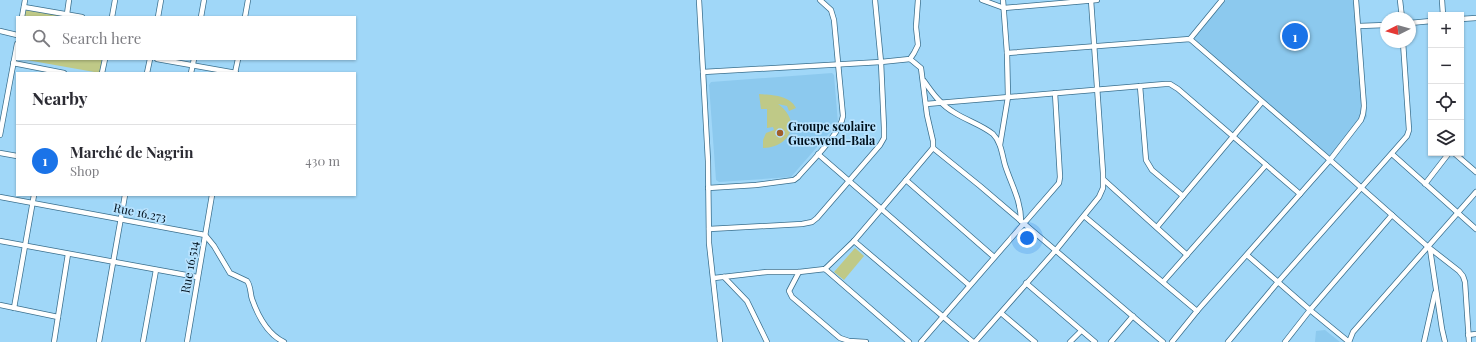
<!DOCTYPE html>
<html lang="en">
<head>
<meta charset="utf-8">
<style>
	:root { --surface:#fff; --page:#f7f7f7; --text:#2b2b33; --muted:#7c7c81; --line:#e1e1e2; --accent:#1a73e8 }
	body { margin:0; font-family:"Playfair Display",serif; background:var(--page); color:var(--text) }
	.controls { position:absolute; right:12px; top:12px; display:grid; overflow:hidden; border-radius:0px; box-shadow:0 1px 3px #0004 }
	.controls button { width:36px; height:36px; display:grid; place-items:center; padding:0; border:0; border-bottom:1px solid var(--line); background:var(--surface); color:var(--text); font:20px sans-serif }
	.compass { position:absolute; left:1380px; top:12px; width:36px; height:36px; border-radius:50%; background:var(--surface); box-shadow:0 1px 3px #0004; rotate:264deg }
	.you { position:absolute; left:1027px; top:238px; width:14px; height:14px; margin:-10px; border:3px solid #fff; border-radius:50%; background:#1a73e8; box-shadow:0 0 0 6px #1a73e833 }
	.badge { display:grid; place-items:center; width:26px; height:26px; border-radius:50%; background:var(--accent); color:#fff; font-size:13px; font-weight:700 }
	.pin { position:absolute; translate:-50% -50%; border:2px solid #fff; box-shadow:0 1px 4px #0006 }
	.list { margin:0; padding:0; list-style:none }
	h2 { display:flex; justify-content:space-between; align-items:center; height:52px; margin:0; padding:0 16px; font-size:17px }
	h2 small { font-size:13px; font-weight:400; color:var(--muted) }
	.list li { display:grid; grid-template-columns:26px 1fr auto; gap:12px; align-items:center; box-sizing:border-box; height:72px; padding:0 16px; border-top:1px solid var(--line) }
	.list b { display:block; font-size:15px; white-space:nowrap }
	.list p { margin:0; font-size:13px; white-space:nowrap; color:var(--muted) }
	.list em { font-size:13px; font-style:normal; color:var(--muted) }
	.icon { flex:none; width:22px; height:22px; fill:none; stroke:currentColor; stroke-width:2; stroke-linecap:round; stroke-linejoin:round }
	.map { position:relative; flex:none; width:1476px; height:342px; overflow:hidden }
	.search { position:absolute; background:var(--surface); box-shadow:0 1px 3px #0004; left:16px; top:16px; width:340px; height:44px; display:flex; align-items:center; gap:10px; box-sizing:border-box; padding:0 14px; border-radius:0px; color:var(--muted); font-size:15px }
	.panel { position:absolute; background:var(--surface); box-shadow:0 1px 3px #0004; left:16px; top:72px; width:340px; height:124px; border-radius:0px }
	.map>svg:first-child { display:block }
</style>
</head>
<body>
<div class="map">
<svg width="1476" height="342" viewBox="0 0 1476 342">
	<rect width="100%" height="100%" fill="#a0d7f8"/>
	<g fill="#8cc9ee">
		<polygon points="1226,0 1358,0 1367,117 1330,159 1192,39"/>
		<polygon points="832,73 834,75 838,123 791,177 719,182 716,180 709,85 711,82"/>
		<polygon points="1325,330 1340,342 1315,342 1316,331"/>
	</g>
	<g fill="#bfc987">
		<polygon points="25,9 68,17 23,17"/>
		<polygon points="21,59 102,59 100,73"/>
		<path d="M759,94C771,95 790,95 796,108L789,111L787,106L778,104C802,121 791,147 763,148V140L766,133L774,130L773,127L767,128V109H761Z"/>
		<polygon points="855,248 864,256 844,280 834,272"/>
	</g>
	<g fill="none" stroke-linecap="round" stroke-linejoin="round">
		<defs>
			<g id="minor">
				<polyline points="699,0 708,161 709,243 720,342"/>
				<polyline points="982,0 1004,8 1097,0"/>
				<polyline points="1400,0 1402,18"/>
				<polyline points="1442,0 1443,15"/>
				<polyline points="24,7 82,17"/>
				<polyline points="67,14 69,0"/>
				<polyline points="22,17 25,0"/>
				<polyline points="112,17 115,0"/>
				<polyline points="158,17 161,0"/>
				<polyline points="201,17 204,0"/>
				<polyline points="245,17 248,0"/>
				<polyline points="1461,19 1476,18"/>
				<polyline points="1410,23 1431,21"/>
				<polyline points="1359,26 1386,25"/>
				<polyline points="0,31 17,35"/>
				<polyline points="1190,39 1222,0"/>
				<polyline points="1007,53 1190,39 1330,160 1427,246 1459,271 1463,276 1465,282 1469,342"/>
				<polyline points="157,59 236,73"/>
				<polyline points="13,63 64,73"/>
				<polyline points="703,72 881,62 910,59 914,53 918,45 916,27 918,0"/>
				<polyline points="102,73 105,59"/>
				<polyline points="147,73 150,59"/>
				<polyline points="191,73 194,59"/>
				<polyline points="235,73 238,59"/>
				<path d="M924,81C933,94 941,105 955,113C968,121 982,125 993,134C1001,142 1002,154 1005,165C1011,184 1021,200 1021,221"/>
				<polyline points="1140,86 1146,160 1152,170 1183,196"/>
				<polyline points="926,104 1165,84 1170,84 1178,89 1300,194"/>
				<polyline points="0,135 17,44"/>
				<polyline points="1000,145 1008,97 1007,53 1003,0"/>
				<polyline points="933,148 980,186 1163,342"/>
				<polyline points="0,153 17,156"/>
				<polyline points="1454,153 1476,172"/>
				<polyline points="818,154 969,285"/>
				<polyline points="1392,154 1476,229"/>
				<polyline points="906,180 994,257"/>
				<polyline points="1104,180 1187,255"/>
				<polyline points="1425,184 1449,153"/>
				<path d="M708,188L756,185L794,180L798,177C810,163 841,133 843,116L834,20L831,10L820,0"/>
				<path d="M0,197L205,235L214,246L230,273L247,281C251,286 250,293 252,299C258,316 267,334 284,342"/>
				<polyline points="1084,216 1197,311"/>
				<polyline points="1157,227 1262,102"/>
				<polyline points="709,229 802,224 812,222 817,218 880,145 884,138 884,128 881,62 875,0"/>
				<polyline points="0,241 197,277"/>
				<polyline points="854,241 973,342"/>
				<polyline points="1430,249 1442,329 1445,342"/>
				<polyline points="1247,255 1310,310 1349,342"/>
				<polyline points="825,269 909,342"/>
				<polyline points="799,272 789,291 792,297 840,338 849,341 866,342"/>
				<polyline points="724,277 747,301 767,342"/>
				<polyline points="714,278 767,272 799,272 825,269 854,241 906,180 933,148 933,141 927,115 921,68 910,59"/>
				<polyline points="1163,282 1266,165"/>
				<polyline points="1026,283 1095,342"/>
				<polyline points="0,305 58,317"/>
				<polyline points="14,308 34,195"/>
				<polyline points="1001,313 1035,342"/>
				<polyline points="1468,335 1476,334"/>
				<polyline points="54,342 68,254"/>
				<polyline points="99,342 125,195"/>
				<polyline points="143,342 156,270"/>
				<polyline points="187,342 212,195"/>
				<polyline points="921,342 1059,183 1060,177 1055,93"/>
				<polyline points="975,342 1056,250 1099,197 1103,188 1103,173 1091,0"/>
				<polyline points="1070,342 1081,331"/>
				<polyline points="1111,342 1133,316"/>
				<polyline points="1172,342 1197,311 1330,160 1361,120 1363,114 1364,106 1356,0"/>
				<polyline points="1228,342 1278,282 1407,136 1409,130 1403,42"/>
				<polyline points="1285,342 1310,310 1392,215"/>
				<polyline points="1349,342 1353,332 1476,192"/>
				<polyline points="1424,342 1435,293"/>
			</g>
		</defs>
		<use href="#minor" stroke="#3a6f8d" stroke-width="6"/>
		<use href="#minor" stroke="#fff" stroke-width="4.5"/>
	</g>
	<circle fill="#a05e2b" stroke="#b7e2fe" stroke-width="1.5" cx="780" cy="133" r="4"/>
	<g text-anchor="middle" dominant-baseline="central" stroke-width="3.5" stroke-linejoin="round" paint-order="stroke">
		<g font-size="12" font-weight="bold" fill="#00111d" stroke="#b7e2fe" text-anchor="start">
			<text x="788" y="126">Groupe scolaire<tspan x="788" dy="14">Gueswend-Bala</tspan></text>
		</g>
		<g font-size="12" fill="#00111d" stroke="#b7e2fe">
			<text transform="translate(140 212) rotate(11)">Rue 16.273</text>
			<text transform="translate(189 267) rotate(-80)">Rue 16.514</text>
		</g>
	</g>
</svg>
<div class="controls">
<button>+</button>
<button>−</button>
<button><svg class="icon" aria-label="locate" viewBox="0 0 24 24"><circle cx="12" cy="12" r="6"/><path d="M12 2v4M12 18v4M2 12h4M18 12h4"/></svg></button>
<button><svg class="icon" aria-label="layers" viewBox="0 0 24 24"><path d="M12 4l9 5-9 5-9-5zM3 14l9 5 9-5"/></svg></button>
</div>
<svg class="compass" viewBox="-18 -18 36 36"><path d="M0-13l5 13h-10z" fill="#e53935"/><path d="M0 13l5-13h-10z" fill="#7c7c81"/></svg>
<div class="you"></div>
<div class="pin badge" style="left:1295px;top:36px">1</div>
<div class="search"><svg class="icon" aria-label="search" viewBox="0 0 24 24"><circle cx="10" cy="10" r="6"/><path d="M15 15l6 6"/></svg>Search here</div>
<section class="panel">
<h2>Nearby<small></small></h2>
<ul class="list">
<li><span class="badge">1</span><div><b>Marché de Nagrin</b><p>Shop</p></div><em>430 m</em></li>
</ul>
</section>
</div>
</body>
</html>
